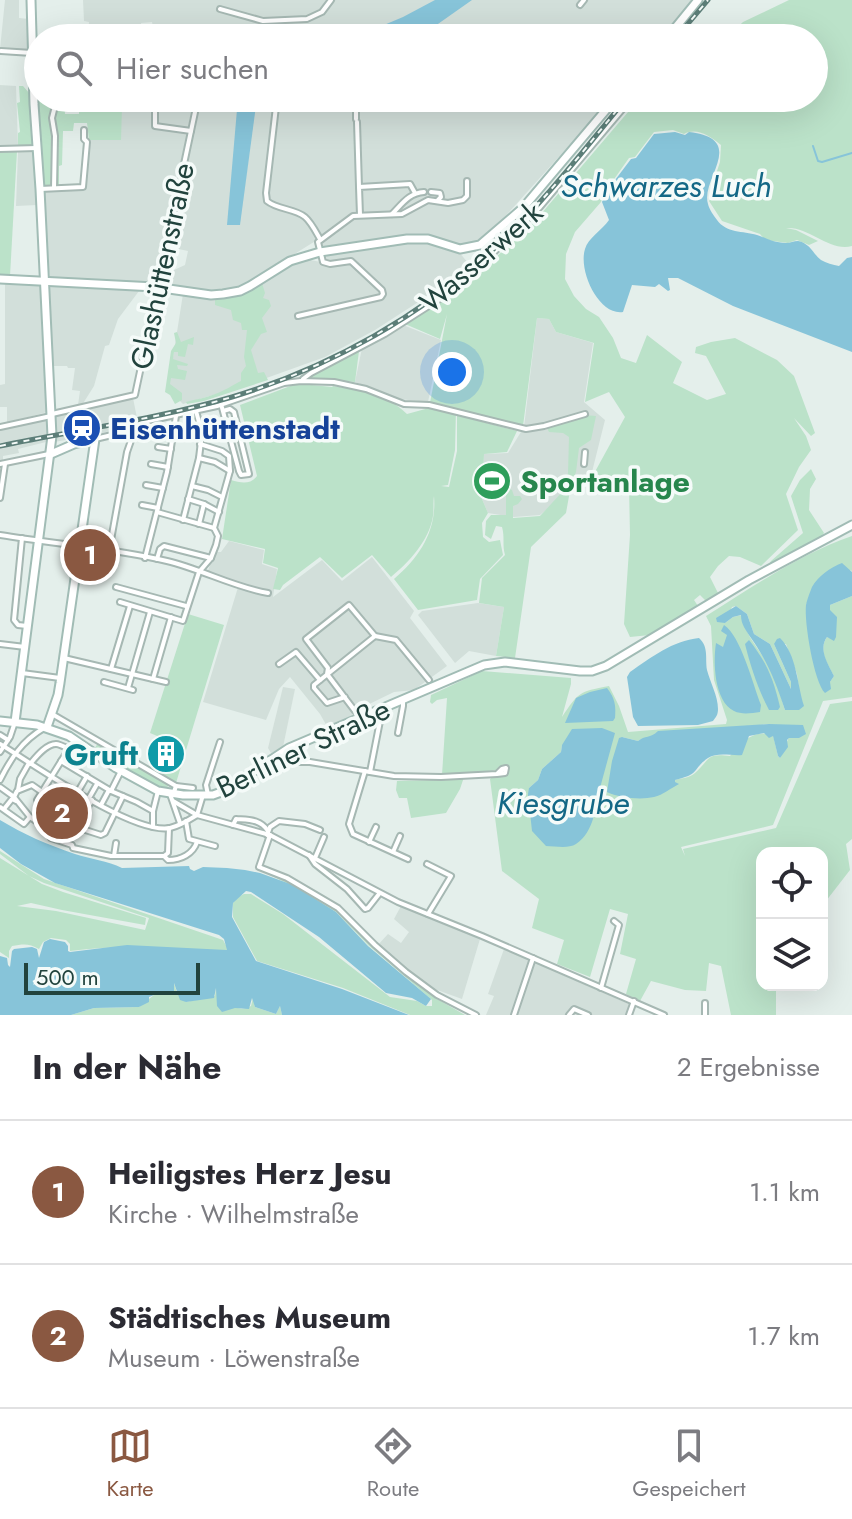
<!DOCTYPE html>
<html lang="de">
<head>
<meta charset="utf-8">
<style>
	:root { --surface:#fff; --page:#f2f2f3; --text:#2b2b33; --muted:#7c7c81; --line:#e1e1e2; --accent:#8a5841 }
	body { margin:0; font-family:Jost,sans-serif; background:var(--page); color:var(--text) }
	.controls { position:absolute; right:24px; bottom:24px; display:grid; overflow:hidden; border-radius:16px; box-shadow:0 8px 32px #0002 }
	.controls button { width:72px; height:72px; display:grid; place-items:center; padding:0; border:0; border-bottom:2px solid var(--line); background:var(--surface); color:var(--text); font:40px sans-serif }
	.scale { position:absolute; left:24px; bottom:20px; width:176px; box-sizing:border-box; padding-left:8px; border:4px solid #21433d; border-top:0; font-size:22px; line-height:28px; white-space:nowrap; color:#21433d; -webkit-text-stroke:6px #f5fbf9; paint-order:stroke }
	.you { position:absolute; left:452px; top:372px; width:28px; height:28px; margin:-20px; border:6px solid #fff; border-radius:50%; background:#1a73e8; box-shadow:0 0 0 12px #1a73e833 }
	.badge { display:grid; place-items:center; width:52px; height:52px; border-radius:50%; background:var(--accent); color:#fff; font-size:26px; font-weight:700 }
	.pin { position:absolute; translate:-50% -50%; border:4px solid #fff; box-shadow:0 2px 8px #0006 }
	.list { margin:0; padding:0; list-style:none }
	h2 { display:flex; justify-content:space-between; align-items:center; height:104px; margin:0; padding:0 32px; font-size:34px }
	h2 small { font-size:26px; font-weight:400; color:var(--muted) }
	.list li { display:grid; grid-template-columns:52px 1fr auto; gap:24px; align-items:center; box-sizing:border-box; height:144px; padding:0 32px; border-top:2px solid var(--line) }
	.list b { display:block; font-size:30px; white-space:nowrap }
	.list p { margin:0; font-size:26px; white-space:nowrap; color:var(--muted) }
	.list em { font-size:26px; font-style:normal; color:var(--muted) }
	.icon { flex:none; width:44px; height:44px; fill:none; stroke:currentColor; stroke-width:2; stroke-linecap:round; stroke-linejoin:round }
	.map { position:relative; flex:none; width:852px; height:1015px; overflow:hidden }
	.search { position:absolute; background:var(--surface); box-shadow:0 8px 32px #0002; left:24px; right:24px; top:24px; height:88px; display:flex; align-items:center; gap:20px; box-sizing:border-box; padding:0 28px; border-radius:44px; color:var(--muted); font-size:30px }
	.sheet { height:392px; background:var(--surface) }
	nav { display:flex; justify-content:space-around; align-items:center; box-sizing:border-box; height:112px; border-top:2px solid var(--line); background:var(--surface); font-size:22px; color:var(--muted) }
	nav a { display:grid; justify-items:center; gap:4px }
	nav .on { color:var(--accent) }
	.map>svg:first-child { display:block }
</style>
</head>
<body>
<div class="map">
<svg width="852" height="1015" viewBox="0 0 852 1015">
	<rect width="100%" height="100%" fill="#e4efeb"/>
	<g fill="#d2dfda">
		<polygon points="5,0 19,0 19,18 29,19 29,51 0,49"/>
		<polygon points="83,0 699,0 666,38 155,38 152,22 141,23 142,38 88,38 89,22 84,21"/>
		<polygon points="0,85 16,86 18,146 0,147"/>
		<polygon points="118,98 194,98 158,273 141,286 52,280 50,277 47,258 44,190 85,187 89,140 121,140"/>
		<polygon points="201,98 612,98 483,241 471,244 457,245 428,237 326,249 317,240 245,285 228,290 209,291 161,284 163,275 185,265 188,251 169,247"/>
		<polygon points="18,151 31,151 35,156 37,205 16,206"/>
		<polygon points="400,242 431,243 458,251 469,264 423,299 375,330 325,357 250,384 183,404 168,389 183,294 229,298 243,293 286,266 305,259 321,262 328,255"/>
		<polygon points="8,283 139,291 118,319 109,345 105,346 94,386 82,405 78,405 80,391 72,390 75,368 68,368 67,366 51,366 50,320 41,319 47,412 7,423 7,407 0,407 0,385 5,384 5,284"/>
		<polygon points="537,318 549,319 556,332 593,343 584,402 605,420 592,472 540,515 514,517 488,513 482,499 484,454 508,453 524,427"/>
		<polygon points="403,325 441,340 428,402 399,399 355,382 362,348"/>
		<polygon points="133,398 138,423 95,435 54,442 50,441 18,449 19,453 3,456 3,461 0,462 0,429"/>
		<polygon points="229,541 264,550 262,564 277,569 273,597 322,560 342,581 372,557 414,611 410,618 447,666 414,690 394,692 357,710 354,713 355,715 328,728 320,714 290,677 279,689 266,720 203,702 239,584 207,573 215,552 221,552"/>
		<polygon points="478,603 504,607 496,656 469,651 455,663 418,615 422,611"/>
		<polygon points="283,687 295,689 283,747 271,753 268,748"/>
		<polygon points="401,906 480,939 462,999 426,986 377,946 388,934 401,943 409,932 394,919"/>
		<polygon points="504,949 629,1004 626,1015 486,1015 494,996 488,994"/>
	</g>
	<g fill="#bbe2c9" fill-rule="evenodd">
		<path d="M789,0H852V246C829,252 809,226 786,228L796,230L818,241L809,245L797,240L788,243L765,240L760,234L722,221L709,201L719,189L710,192L720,162L721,145C710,136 697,127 684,134L673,130L654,132L635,157L629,158L605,192L601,202L575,232L566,254L565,279L574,296L586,309L599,317L613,338L621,358L636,363L647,335L682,362L673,383L707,400L726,394L706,356L695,353L696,347L711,342L735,338L777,360L794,376L815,433L811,436L794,418L806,436L811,450L799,467L786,494L798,530L761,566L740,557L729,556L718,566L710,577L718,593L706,601L700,595L694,600L698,606L650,635L630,637L624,624L630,535L629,485L610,493L591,479L625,417L609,392L585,402L594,343L556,332L549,319L537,318L523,426L456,409L455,450L448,485L441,486L449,487L457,451V415L517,431L507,452L484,454L482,499L488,513L482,523L483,537L489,542L500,540L503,555L480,579L477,600L418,610L394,579C420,557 437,530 434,496C433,502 434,510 433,516C429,541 409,562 391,577L372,555L342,578L320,557L283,585L280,590L273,589L278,568L263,563L265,549L222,539L231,480C241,483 250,485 257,476L240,405L293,385L302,384L332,387L333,386C360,390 387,394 407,414L429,408L447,314L440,339L405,324L447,297L448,299L529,228L640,98H814V38H726L743,22Z"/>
		<polygon points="19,86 23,86 30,94 33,147 18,147 18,133 20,132 17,103 20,102"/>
		<polygon points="37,89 38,98 64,98 65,114 79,114 79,111 93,110 93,98 118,98 118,104 122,107 121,140 89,140 87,123 74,123 73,131 63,131 62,165 59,166 59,186 43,186"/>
		<polygon points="0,151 17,151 10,276 0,276"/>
		<path d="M262,283L265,293L263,298L269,300L271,306L262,318L267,332L261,334L251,350L258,373L264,372L268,380L204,401L187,404L186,402C196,399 206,398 215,394C224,391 233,385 241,381V373L246,366L244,357L247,330H242L241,323L233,320L231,310L215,305V299C234,299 247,293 262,283Z"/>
		<polygon points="177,332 181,342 194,337 193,345 188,344 185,357 178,356 178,352 174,352 173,359 188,364 187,366 177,365 178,369 187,371 185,380 171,378 170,384 182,393 182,400 175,404 170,395 165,392 171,351 176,343 174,333"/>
		<polygon points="359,351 355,382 308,378"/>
		<path d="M584,415L596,416L591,440L579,448L576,472L571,485L566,513L531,547L515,658L496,656L504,607L479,603L482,578L505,555C502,545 505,537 502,527L496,526L491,539L485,535L486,521L491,515H506V491L502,490L504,487L512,490L514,496H520L522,499L518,504L513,506V518L540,516L564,490L568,473L569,437L563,433L549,432L547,428Z"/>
		<polygon points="811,469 816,479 810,489 809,510 824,533 820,538 767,567 771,561 803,533 791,496 800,480"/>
		<path d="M852,536V572L851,570L806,604L830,682L834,676C827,663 818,650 827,637L830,638V605L852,596V697L823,701L773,825L681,847L685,856L683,849L776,828L830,704L852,701V839L846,844L850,870L826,901L822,904V853H762V985H776V1015H731L721,966L709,963L706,991L685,990L651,981L640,1001L626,994L636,959L620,954L628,914L610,909L590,977L557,964L564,940L532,928L539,899L502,871L490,779L499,770L442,775L447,698L437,700L432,704L430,702L431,695L482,671L571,678V684L562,717C579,692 578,692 609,686L619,706L628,732L726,724L727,720L714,680L711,626L706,616C752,587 800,554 852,536ZM736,606L747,614L754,634L770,644L791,689H792L791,682L774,644H786L797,674L799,689L785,710C781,698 778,684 772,672C763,652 744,636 742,615L733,617L725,623L732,607ZM769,724L799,738L789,737L780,758L778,756L773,735C752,729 743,742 730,756C705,753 711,759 695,773C689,778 682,778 675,780V782L622,737L638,741L641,739L717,729ZM562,745L598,796L596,813L529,788L538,780L542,769L561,752Z"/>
		<polygon points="188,614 224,625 176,783 157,774 169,741 150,733"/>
		<polygon points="98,743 169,784 167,788 172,791 151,786 93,751"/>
		<polygon points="464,777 460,789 446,813 411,818 407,798 399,798 396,790 397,781 434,780"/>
		<path d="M0,851L44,879L223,940L229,951L227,953C172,948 126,944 70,951V944L66,940L51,938L43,942L39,949C29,943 23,944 12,946L9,951V958L0,952V858L42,884L63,892L146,918L145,925L62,910L31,903L17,906L56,911L145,930L149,918L44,883L29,876L0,854Z"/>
		<polygon points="260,868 338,907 405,974 437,999 465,1015 410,1015 343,988 257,961 233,917 233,903 238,897 244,894 251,894 283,914 390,997 417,1001 426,1006 432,1006 432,1000 368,945 336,912 294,887 260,870"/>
		<path d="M174,983L177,993L186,1002L215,996L216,988C225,999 235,1015 251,1006L253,998L255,1007L276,1014L280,1006L282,1015H71L94,1008L139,1007L154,995L174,993Z"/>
	</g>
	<g fill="#87c4d9">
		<polygon points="435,0 472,0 418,38 353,38 403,17"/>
		<polygon points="238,98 257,98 240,225 227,225"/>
		<path d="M675,132L685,135L689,132C749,139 700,179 708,204C709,209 714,216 717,220C726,233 743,231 757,235C766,238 774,243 786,243C790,243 794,241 798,241C810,243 813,254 821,260C826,263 833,265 839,266L847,258L852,257V352L733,306L678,278H668L670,290L668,291L659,284L655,287L632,285L623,312C599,316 578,271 585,249C588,238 602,230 609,220L602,202L606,192L631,159L636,158L654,134Z"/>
		<path d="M842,563L852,572V596L830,605V610L837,617L836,637L834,641L827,637C818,649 828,664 834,676L830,682L831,689L825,693C814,682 804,622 806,605C807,600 810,592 812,587C818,576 831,567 842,563Z"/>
		<path d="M736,606L747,614L754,634L770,644L791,689V682L774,644L777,639L780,638C797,655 797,684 804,706L799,710H785C776,683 768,662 751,638C746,630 741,625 741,615L733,617L725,623L717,622L716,618Z"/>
		<path d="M724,625C741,636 753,685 761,705L760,712C752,713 742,715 734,711C714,701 713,662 716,643L723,647L727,635L721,631Z"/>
		<path d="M699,638C709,647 705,658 707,670C710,682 718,696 718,709C718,715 716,717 713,721L698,725L638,726L633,717L627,677L630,672C652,657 672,641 699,638Z"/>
		<path d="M749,640C767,663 773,678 780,707L778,710H769C758,689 751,668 745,644Z"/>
		<path d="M607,688C615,698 616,706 615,718L613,721L565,723L576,698L590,692Z"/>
		<path d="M769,724L803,725L806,734L799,738H789L787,740L788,747L780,758L778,756L773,736L769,738L764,733L749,736L742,755C732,756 717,752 708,758C692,769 701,774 675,780V782L679,784C671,788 663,795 654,797C641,800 619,798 607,792L612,761L619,738L622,737L638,741C645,735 650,739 658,731Z"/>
		<path d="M602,728L615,733C610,751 605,770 600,788C595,807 595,831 576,844C568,849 555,846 546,846L532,831L528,794L529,788L538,780L542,769L561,752L562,745L572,729Z"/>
		<path d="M0,820C23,834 48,845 75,854C90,859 108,861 122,868L189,866L190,869L194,871L203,867L227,868L245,870L260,873L293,885L336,912L368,946L431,999L426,1006L412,998L386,993L319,937L251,892L246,891L233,903L232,917L256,961L342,989L409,1015H282L280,1006L276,1014L255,1007L252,998L249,1009L235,1008L222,1012L217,1006L216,988L214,998L186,1002L180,1000L174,983V993L154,995L149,997V1002L139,1007L94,1008L71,1015H0V956L7,958L8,965L10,967L12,951L14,949L32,947L37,949L39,958L44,942L50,939L65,942L68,946V951L70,952L127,945L227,950L224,939L219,935L55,883L21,864L0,848Z"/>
	</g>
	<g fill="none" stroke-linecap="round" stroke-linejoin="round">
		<polyline stroke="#87c4d9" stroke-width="2" points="813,146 818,161 822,162 852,153"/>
		<defs>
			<g id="street">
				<polyline points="580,5 584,0"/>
				<polyline points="220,9 263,21 307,19 322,12 331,0"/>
				<polyline points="1,51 32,53"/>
				<polyline points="155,98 155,126 191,131"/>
				<path d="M277,98L266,193L267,201C278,210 294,208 305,217C311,222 316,232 320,239"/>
				<polyline points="356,98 356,119"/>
				<polyline points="357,122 359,187"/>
				<polyline points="0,149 37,148"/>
				<polyline points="54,188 55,136 52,118 57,98"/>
				<polyline points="40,189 83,187 87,142 84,139 84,130"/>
				<polyline points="431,192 440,193 441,197 438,200"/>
				<path d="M392,214C402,204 409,193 424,192"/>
				<polyline points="360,215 359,187 410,184 415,193"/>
				<polyline points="298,316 381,297 383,294 382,290 351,261 330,264 323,262 318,242 353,216 402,214 428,200 448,203 463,200 467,196 467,181"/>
				<polyline points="303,379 311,373 385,334 446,295 483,263 540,207 632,98"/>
				<polyline points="221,404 239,471 241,475 249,474 234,412 230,409 223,411"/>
				<polyline points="193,412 191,417 196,428 202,433"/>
				<polyline points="52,414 135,395 198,98"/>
				<polyline points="0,427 51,416"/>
				<polyline points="95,439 129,431 143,422 217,406 284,383 301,381 334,382 366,389 404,404 429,405 526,429 544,426 585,414"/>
				<polyline points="158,447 171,449"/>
				<polyline points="199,458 215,462 230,471"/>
				<polyline points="0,464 49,454"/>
				<polyline points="151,464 168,467"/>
				<polyline points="584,464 585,452"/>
				<polyline points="146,485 163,488"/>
				<polyline points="192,486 208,490 222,497"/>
				<polyline points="0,498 5,464"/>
				<polyline points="188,499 204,504 219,512"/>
				<polyline points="142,505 158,508"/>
				<polyline points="157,512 214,528"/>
				<polyline points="183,520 199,458 202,433 196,411"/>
				<polyline points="199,524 204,504"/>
				<path d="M0,535C55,544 112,548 167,561C201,569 233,587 268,593"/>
				<polyline points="22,538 14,620 18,625 27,626"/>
				<polyline points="109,551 127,452 134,432 133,428"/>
				<polyline points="145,558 167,472 176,416"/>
				<polyline points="157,559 160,549 164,546 211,558"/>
				<polyline points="116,587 186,606"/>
				<polyline points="120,602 183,621 199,572 211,558 216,545 218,536 214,528 230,471 229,456 222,451 200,444"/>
				<polyline points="375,636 396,640 429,680"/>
				<polyline points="0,644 25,647"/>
				<polyline points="64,658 166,682"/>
				<polyline points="279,664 296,652 320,680"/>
				<polyline points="111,669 130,606"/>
				<polyline points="22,673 60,678"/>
				<polyline points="153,679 171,617"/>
				<polyline points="104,682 133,690"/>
				<polyline points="128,688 150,612"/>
				<polyline points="345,697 327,703 314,688 314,685 375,636 349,605 306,639 328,668 327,674 355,711"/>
				<polyline points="52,714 176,786 174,792"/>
				<polyline points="398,733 403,706 403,700"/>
				<polyline points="0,735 8,740"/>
				<path d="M0,744C33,764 133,835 170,828C179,826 189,820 197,815L203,795"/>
				<polyline points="68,750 37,800 38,802 76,827 101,835 105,833 123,796"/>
				<polyline points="0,752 10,737 15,722"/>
				<polyline points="61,761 111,791 121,771"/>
				<path d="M30,764C36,757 46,744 56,744C61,744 74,752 81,754L87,748"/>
				<polyline points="265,765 294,762 310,762 394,776 441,777 497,774 502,769 506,768 505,773 497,774"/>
				<polyline points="365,771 349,824 353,834 408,859"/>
				<polyline points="370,772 380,721 377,712"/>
				<path d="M0,780C11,758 22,741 44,728"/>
				<polyline points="176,786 193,788"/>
				<path d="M0,787L14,797L30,817L43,826L51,838L72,845L73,848L111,856H164L168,860C181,860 193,854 197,842"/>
				<polyline points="18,790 20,779 29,763"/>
				<polyline points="111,791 137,802 153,811"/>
				<polyline points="170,794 180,823"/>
				<polyline points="208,795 206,785 220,742"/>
				<polyline points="14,797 17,791 32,785 42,792"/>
				<polyline points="89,798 97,784"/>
				<polyline points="173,801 197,815 270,835 398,902 482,936 664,1015"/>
				<polyline points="101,805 109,790"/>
				<polyline points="0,807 24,824 30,817"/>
				<polyline points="4,809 12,799 16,801"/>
				<polyline points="62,819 87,776"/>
				<polyline points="186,821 189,839 215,846"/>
				<polyline points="40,823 49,810"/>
				<path d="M233,825L236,819C249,820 260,819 268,831"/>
				<polyline points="76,827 92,800"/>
				<polyline points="153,827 153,811 158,791"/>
				<polyline points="267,835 270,827 279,821 305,824 320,830"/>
				<polyline points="270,835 259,867 287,878 338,908 375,945 406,972 437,995 476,1015"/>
				<polyline points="369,842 376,827"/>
				<polyline points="393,852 400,836"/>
				<polyline points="309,855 315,864 347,889 365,909 368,908 379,894"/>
				<polyline points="114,856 116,843"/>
				<polyline points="164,856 168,853 169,828"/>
				<polyline points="315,858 324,837"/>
				<polyline points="427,864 451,876 428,914"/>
				<polyline points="601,988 619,925 614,921"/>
				<polyline points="514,1015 533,958"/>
				<polyline points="569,1015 574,1009 588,1015"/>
				<polyline points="629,1015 634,1001"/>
				<polyline points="705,1015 705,1003"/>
			</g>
			<g id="secondary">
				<polyline points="667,38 698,0"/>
				<polyline points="0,279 155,287 211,295 223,294 240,291 250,286 290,261 320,252 407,239 428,239 460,249 480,245 523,208 616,98"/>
				<polyline points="0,721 37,725 69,736 116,768 158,791 183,795 213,795 224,791 289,748 484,665 505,662 580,671 592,671 606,666 749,580 852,525"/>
				<polyline points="15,722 52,436 40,189 34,104 31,0"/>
				<polyline points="47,727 58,695 60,683 95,439 74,444 51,454"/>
			</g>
		</defs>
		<use href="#street" stroke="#a6b8b3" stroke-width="8"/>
		<use href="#secondary" stroke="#a1bcb5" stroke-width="11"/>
		<use href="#street" stroke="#fff" stroke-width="4"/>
		<use href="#secondary" stroke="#fff" stroke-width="7"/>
		<defs>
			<g id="rail">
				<polyline points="676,38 708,0"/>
				<path d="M0,446C77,430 157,419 232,397C331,367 423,315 499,244C546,200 586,147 627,98"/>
			</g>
		</defs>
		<use href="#rail" stroke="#5c7e78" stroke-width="5"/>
		<use href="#rail" stroke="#f5fbf9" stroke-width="2" stroke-dasharray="6" stroke-linecap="butt"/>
	</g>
	<defs>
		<symbol id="station-disc" viewBox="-11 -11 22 22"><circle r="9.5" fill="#1a4fb4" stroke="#f5fbf9"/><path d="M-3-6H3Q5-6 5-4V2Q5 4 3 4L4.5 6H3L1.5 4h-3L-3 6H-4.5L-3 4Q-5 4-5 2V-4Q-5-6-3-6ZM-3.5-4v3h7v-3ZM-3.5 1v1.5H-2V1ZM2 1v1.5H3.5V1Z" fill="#fff"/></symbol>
		<symbol id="stadium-disc" viewBox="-11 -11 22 22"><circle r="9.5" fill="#2e9e5b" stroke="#f5fbf9"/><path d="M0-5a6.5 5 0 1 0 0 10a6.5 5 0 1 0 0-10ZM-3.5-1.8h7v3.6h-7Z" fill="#fff"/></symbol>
		<symbol id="building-disc" viewBox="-11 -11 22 22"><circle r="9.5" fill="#0f9aa8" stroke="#f5fbf9"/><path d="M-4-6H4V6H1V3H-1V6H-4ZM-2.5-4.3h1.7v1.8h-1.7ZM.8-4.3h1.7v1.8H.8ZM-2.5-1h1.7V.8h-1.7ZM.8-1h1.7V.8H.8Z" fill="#fff"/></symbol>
	</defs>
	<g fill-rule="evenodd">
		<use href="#station-disc" x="60" y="406" width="44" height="44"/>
		<use href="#stadium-disc" x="470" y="459" width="44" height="44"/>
		<use href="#building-disc" x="144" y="732" width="44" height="44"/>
	</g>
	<g text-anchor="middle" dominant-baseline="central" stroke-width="7" stroke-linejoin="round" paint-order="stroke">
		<g font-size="30" fill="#21433d" stroke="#f5fbf9">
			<text transform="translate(481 257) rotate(-41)">Wasserwerk</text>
			<text transform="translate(162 266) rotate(-78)">Glashüttenstraße</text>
			<text transform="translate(303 748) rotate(-26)">Berliner Straße</text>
		</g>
		<g font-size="30" font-weight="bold" fill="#164399" stroke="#f5fbf9" text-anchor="start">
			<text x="110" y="428">Eisenhüttenstadt</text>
		</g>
		<g font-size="30" font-weight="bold" fill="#27864d" stroke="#f5fbf9" text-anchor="start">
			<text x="520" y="481">Sportanlage</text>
		</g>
		<g font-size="30" font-weight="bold" fill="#0d838f" stroke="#f5fbf9" text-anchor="end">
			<text x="138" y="754">Gruft</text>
		</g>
		<g font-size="32" font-style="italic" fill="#146886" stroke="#f5fbf9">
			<text x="666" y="186">Schwarzes Luch</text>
			<text x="563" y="803">Kiesgrube</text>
		</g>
	</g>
</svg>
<div class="controls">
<button><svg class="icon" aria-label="locate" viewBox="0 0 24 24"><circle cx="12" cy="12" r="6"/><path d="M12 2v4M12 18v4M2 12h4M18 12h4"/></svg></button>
<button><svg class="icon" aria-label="layers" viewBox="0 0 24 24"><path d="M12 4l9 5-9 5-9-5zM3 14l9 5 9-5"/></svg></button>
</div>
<div class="scale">500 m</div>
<div class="you"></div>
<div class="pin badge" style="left:90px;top:555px">1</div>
<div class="pin badge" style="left:62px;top:813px">2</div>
<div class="search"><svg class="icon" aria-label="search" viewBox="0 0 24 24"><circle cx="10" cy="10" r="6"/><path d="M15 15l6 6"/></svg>Hier suchen</div>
</div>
<section class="sheet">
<h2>In der Nähe<small>2 Ergebnisse</small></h2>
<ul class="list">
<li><span class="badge">1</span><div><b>Heiligstes Herz Jesu</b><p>Kirche · Wilhelmstraße</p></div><em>1.1 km</em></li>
<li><span class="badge">2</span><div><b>Städtisches Museum</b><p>Museum · Löwenstraße</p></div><em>1.7 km</em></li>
</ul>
</section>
<nav>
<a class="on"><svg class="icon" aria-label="map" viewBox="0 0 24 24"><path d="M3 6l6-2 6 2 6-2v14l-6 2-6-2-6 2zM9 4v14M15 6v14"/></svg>Karte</a>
<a><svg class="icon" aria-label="directions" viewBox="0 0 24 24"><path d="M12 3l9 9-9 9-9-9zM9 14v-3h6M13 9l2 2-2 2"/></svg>Route</a>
<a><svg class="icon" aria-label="saved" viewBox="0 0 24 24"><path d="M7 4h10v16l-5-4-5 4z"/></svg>Gespeichert</a>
</nav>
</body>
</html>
